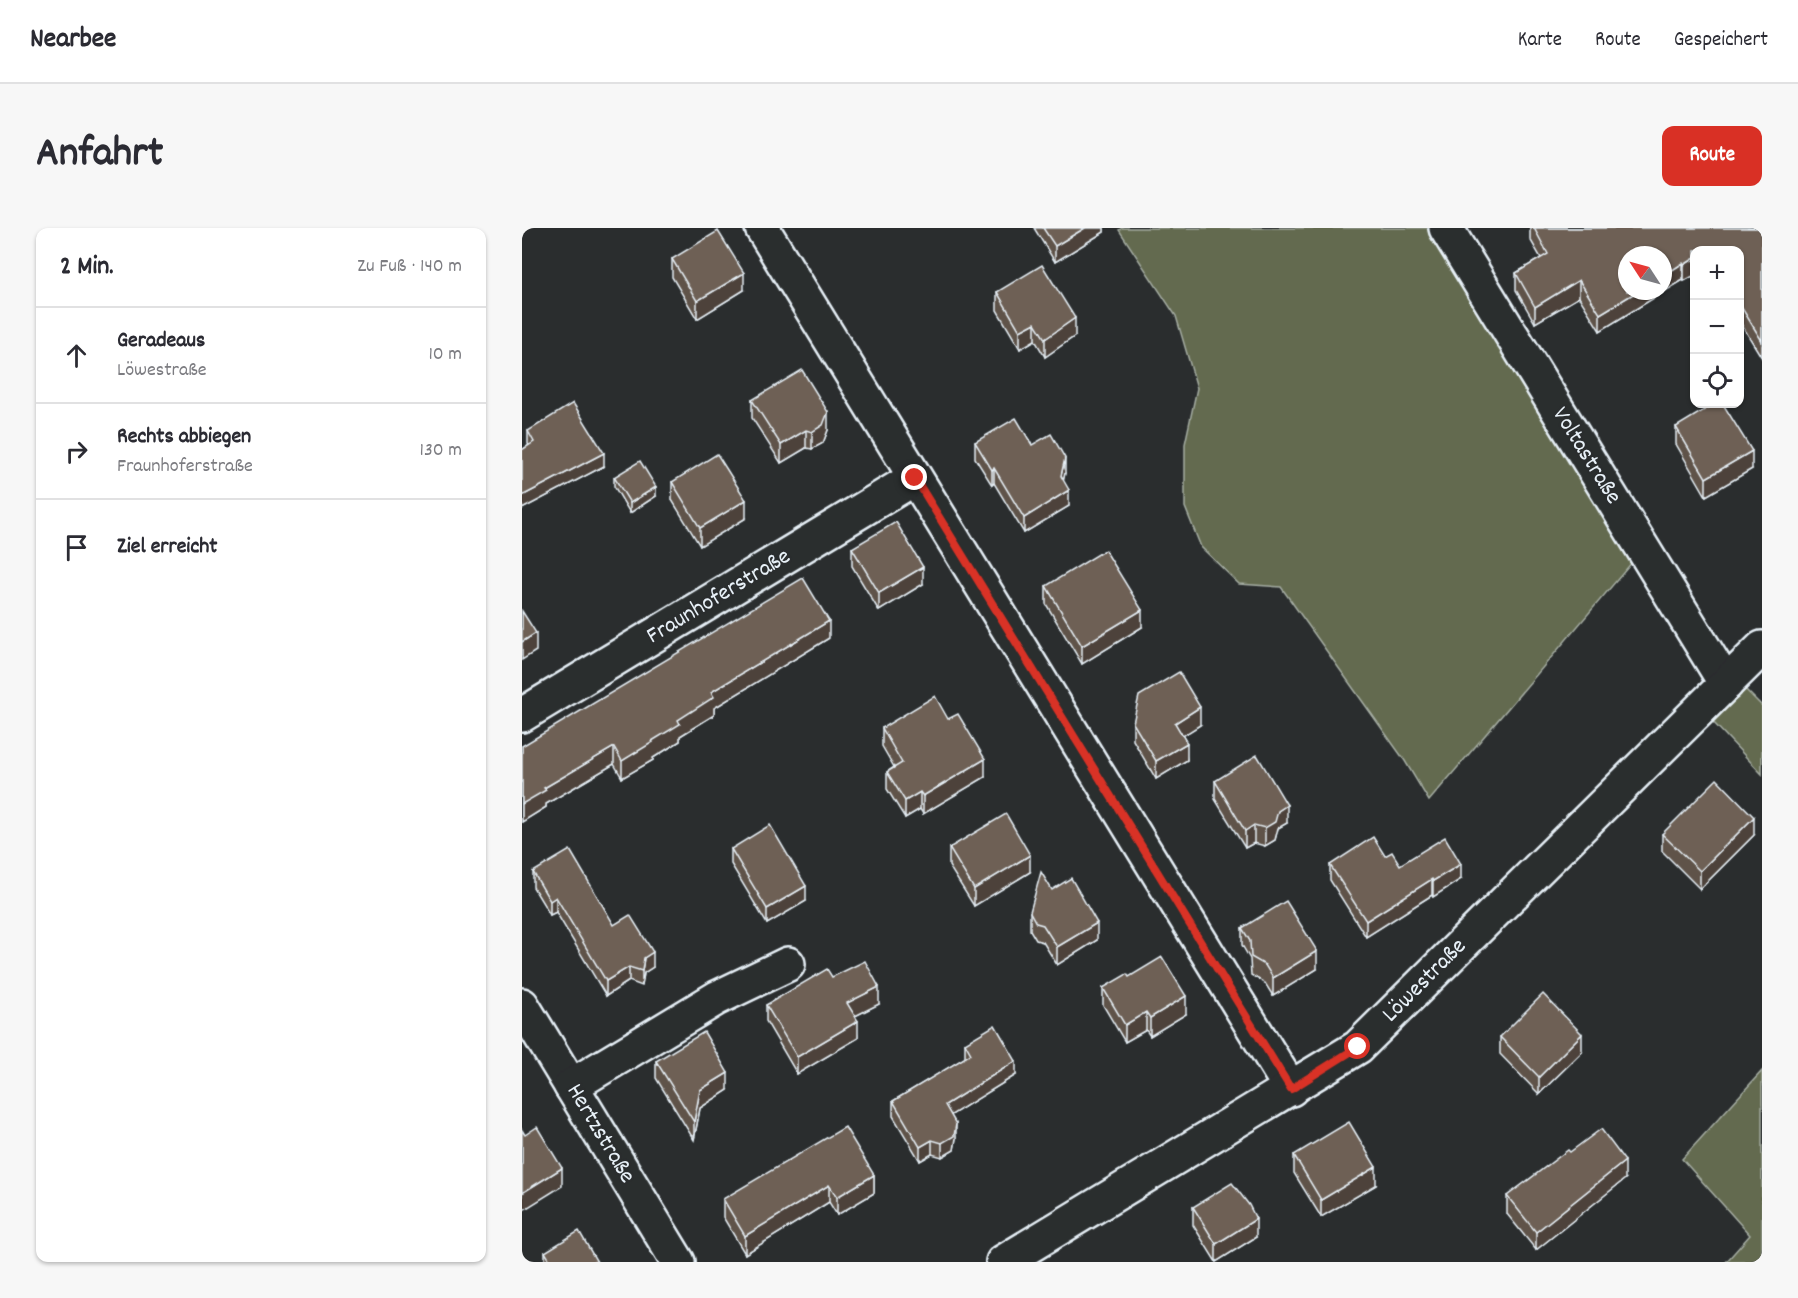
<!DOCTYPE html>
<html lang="de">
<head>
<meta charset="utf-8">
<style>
	:root { --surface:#fff; --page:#f7f7f7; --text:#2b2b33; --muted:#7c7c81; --line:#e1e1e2; --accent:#d93025 }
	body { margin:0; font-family:Dekko,sans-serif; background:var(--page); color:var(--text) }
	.controls { position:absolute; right:18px; top:18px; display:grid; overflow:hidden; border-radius:12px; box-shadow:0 2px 4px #0004 }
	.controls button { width:54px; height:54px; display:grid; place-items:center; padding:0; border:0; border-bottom:2px solid var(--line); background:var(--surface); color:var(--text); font:30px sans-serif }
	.compass { position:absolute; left:1096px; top:18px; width:54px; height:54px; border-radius:50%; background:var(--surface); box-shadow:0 2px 4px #0004; rotate:306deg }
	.stop { position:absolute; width:18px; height:18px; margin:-14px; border:4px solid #d93025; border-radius:50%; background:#fff }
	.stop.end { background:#d93025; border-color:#fff; box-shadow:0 2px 6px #0008 }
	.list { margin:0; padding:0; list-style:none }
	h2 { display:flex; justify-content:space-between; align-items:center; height:78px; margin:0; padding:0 24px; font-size:26px }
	h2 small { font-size:20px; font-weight:400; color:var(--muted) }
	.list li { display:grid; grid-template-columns:39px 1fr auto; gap:18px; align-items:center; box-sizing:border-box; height:96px; padding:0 24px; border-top:2px solid var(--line) }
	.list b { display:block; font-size:22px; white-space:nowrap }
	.list p { margin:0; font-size:20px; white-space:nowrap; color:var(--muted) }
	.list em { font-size:20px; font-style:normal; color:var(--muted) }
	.icon { flex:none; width:33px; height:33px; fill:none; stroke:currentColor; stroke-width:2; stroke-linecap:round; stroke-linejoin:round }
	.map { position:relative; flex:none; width:1240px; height:1034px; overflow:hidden; border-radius:12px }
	header { display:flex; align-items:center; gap:36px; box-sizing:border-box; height:84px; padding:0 30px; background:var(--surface); border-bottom:2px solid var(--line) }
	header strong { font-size:28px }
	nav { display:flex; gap:33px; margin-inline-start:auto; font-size:21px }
	.intro { display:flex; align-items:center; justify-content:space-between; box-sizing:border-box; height:144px; padding:0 36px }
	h1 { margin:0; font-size:42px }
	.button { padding:15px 27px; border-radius:12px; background:var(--accent); color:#fff; font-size:21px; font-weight:700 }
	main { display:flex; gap:36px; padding:0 36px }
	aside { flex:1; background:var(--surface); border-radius:12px; box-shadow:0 2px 4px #0004 }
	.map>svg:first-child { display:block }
</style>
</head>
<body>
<header>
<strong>Nearbee</strong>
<nav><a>Karte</a><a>Route</a><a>Gespeichert</a></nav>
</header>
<div class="intro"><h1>Anfahrt</h1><a class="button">Route</a></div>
<main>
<aside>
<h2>2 Min.<small>Zu Fuß · 140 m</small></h2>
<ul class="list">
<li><svg class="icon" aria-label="ahead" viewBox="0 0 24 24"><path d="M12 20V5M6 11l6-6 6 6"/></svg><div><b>Geradeaus</b><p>Löwestraße</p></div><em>10 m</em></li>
<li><svg class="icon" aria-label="right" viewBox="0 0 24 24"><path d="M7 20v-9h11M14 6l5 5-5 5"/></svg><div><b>Rechts abbiegen</b><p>Fraunhoferstraße</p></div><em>130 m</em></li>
<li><svg class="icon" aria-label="arrive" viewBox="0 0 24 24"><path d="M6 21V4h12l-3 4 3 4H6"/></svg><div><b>Ziel erreicht</b></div></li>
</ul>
</aside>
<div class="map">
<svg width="1240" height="1034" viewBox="0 0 1240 1034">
	<rect width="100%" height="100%" fill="#2a2d2e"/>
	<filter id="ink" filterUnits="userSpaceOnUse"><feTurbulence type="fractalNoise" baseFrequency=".0167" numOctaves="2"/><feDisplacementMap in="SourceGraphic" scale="12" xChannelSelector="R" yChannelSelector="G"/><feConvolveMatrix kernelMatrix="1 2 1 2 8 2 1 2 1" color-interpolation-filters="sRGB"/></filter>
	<g filter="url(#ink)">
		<g fill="#646a50" stroke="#a6aea4" stroke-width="1.5">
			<polygon points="600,0 919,0 1118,325 907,573 883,533 759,359 717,356 679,319 663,279 663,216 675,160 654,88 597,2"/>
			<polygon points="1222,460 1240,478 1240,546 1190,493"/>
			<polygon points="1240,843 1240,1034 1204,1034 1228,1007 1160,931"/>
		</g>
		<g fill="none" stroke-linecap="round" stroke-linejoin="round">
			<defs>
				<g id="minor">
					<polyline points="240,0 769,861"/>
					<polyline points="924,0 1204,456"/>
					<polyline points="0,487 393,250"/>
					<polyline points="0,777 156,1034"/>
					<polyline points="49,858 195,770 266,736"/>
					<polyline points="481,1034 836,819 1240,420"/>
				</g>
			</defs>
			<use href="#minor" stroke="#e8f1f8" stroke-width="38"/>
			<use href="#minor" stroke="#2a2d2e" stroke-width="33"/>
		</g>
		<g fill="#5f5348" stroke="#e8f1f8" stroke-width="1.5">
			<polygon points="512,0 582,0 582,4 533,34"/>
			<polygon points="1008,0 1240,0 1240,130 1218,94 1218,22 1173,22 1173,47 1162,53 1161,52 1078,103 1057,69 1013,95 994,62 994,45 1019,30 1008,11"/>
			<polygon points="150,31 222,62 175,91 150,49"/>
			<polygon points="475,64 553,108 523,129 513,112 498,121 475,82"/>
			<polygon points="230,172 306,202 301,215 290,221 284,220 259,235 230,190"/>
			<polygon points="1154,199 1230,241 1184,268 1154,216"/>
			<polygon points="6,203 82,238 0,281 0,222 7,217 6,216"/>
			<polygon points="453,214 510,217 543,245 541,253 547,278 502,305 472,255 470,257 453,230"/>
			<polygon points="92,249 134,268 108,285 92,258"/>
			<polygon points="150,254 224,290 178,318 150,272"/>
			<polygon points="330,320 401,356 357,383 330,338"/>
			<polygon points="524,358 620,399 560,436 524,376"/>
			<polygon points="307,410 192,480 192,487 158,508 158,513 131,530 131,532 100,550 92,536 24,576 24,579 0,594 0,518"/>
			<polygon points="426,491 463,549 401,586 398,581 383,590 365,561 365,544 372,539 360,518 360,500"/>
			<polygon points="611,495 678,497 661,507 665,532 634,551 611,512"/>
			<polygon points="693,553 765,595 756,600 753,612 743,618 732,615 723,620 693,571"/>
			<polygon points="1140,606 1232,607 1178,661 1140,623"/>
			<polygon points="427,620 508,644 452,678 427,638"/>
			<polygon points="209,621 284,673 245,696 209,636"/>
			<polygon points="863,628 878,637 939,651 911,669 910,667 844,709 808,652 808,637"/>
			<polygon points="11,644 92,697 131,739 122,745 120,758 107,753 84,768 34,684 28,687 11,659"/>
			<polygon points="530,662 575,712 535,737 521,714 514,712 508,702 508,684"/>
			<polygon points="720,700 795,741 751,768 743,755 729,747 728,731 720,717"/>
			<polygon points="310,749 357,776 333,788 336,810 275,846 244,793 244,777"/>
			<polygon points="607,749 664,786 628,808 624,802 603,814 581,777 581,760"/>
			<polygon points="978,809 1060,824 1017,866 978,826"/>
			<polygon points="443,815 494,847 429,887 434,910 432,922 420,929 410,926 398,933 371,888 371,873 443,830"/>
			<polygon points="134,833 206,862 178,880 172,912 134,850"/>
			<polygon points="772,927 854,957 799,989 772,945"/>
			<polygon points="352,947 352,965 315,987 307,974 223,1026 201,989 201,971"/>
			<polygon points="1103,951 1014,1022 985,986 985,968"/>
			<polygon points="671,979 734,1009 694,1034 671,997"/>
			<polygon points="23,1024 75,1034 23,1034"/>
		</g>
		<g fill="#4d433b" stroke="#e8f1f8" stroke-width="1.5">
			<polygon points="563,0 582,0 582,4 533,34 533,18"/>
			<polygon points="1173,30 1173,47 1162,53 1162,37"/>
			<polygon points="1161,35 1161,52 1078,103 1078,86 1116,63 1141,63 1141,48"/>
			<polygon points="222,45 222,62 175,91 175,73"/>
			<polygon points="1057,52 1057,69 1013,95 1013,79"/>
			<polygon points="553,90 553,108 523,129 523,111"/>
			<polygon points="513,95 513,112 498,121 498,103"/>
			<polygon points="306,184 306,202 301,215 290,221 290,204"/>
			<polygon points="284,202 284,220 259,235 259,217"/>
			<polygon points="1230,223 1230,241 1184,268 1184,250"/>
			<polygon points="82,225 82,238 0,281 0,268"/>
			<polygon points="543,230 543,245 539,263 539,248"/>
			<polygon points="472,240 472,255 470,257 470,242"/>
			<polygon points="134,259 134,268 108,285 108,275"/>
			<polygon points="547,262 547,278 502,305 502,290"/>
			<polygon points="224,272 224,290 178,318 178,300"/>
			<polygon points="401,339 401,356 357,383 357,365"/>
			<polygon points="620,382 620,399 560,436 560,418"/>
			<polygon points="307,393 307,410 192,480 192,487 158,508 158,513 131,530 131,532 100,550 100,533 130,513 189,464"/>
			<polygon points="14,405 14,423 0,432 0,414"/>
			<polygon points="678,479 678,497 653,513 653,495"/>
			<polygon points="665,515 665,532 634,551 634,533"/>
			<polygon points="92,519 92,536 24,576 24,579 0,594 0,576 22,560"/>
			<polygon points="463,531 463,549 401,586 401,568"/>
			<polygon points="398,564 398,581 383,590 383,573"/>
			<polygon points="765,577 765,595 756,600 753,612 743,618 743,600 756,583"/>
			<polygon points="1232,589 1232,607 1178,661 1178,643"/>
			<polygon points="732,597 732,615 723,620 723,603"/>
			<polygon points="508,627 508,644 452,678 452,661"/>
			<polygon points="939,636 939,651 911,669 911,653"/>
			<polygon points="910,651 910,667 844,709 844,693"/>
			<polygon points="284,658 284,673 245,696 245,681"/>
			<polygon points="34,669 34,684 28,687 28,673"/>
			<polygon points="575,695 575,712 535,737 535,719"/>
			<polygon points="795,723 795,741 751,768 751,750"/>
			<polygon points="131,724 131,739 122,745 120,758 120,743 122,730"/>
			<polygon points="107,739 107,753 84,768 84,753"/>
			<polygon points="357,759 357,776 325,792 325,775"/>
			<polygon points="664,768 664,786 628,808 628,790"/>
			<polygon points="624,784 624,802 603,814 603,797"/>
			<polygon points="336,793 336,810 275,846 275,829"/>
			<polygon points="1060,806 1060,824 1017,866 1017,849"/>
			<polygon points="494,833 494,847 423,891 423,877"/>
			<polygon points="206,845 206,862 178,880 172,912 172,894 178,862"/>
			<polygon points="434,896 434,910 432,922 420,929 420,915"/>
			<polygon points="410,912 410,926 398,933 398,919"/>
			<polygon points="1103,933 1103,951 1014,1022 1014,1004"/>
			<polygon points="854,939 854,957 799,989 799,972"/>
			<polygon points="40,940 40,958 0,983 0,965"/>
			<polygon points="352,947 352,965 315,987 315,969"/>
			<polygon points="307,957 307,974 223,1026 223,1008"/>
			<polygon points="734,991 734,1009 694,1034 694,1016"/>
		</g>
		<g fill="#6e6054" stroke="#e8f1f8" stroke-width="1.5">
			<polygon points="521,0 563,0 533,18"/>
			<polygon points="1012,0 1240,0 1240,113 1218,77 1218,22 1173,22 1173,30 1162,37 1161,35 1141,48 1141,27 1105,27 1105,63 1116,63 1078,86 1057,52 1013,79 994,45 1026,26"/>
			<polygon points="196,3 222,45 175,73 150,31"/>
			<polygon points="520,37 553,90 523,111 513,95 498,103 475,64"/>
			<polygon points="280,142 306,184 301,197 290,204 284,202 259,217 230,172"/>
			<polygon points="51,175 82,225 0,268 0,222 12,214 6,203"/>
			<polygon points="1192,176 1201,176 1230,223 1184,250 1154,199"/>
			<polygon points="494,190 510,217 529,206 543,230 539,248 547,262 502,290 472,240 470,242 453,214"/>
			<polygon points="195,226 224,272 178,300 150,254"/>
			<polygon points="118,233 134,259 108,275 92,249"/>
			<polygon points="374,294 401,339 357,365 330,320"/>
			<polygon points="583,322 620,382 560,418 524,358"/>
			<polygon points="281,350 307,393 189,464 192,469 156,492 158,496 130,513 131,514 100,533 92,519 22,560 24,562 0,576 0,518"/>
			<polygon points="0,383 14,405 0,414"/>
			<polygon points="657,444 678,479 653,495 665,515 634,533 611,495 617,468"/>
			<polygon points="413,468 426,491 436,486 463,531 401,568 398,564 383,573 365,544 380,535 360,500"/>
			<polygon points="735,527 765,577 756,583 753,594 743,600 732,597 723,603 693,553"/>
			<polygon points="1195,551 1232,589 1178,643 1140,606"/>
			<polygon points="484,586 508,627 452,661 427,620"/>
			<polygon points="248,597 284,658 245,681 209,621"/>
			<polygon points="851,609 863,628 870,624 878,637 923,609 939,636 911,653 910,651 844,693 808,637"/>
			<polygon points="48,622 92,697 108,687 131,724 122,730 120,743 107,739 84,753 34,669 28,673 11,644"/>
			<polygon points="519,644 530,662 549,650 575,695 535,719 521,697 514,695 508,684"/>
			<polygon points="764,673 795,723 751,750 743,737 729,729 728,713 720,700"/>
			<polygon points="640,729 664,768 628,790 624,784 603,797 581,760 605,746 607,749"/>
			<polygon points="343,733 357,759 325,775 336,793 275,829 244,777 305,741 310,749"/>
			<polygon points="1021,766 1060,806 1017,849 978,809"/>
			<polygon points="473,797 494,833 423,877 434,896 432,908 420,915 410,912 398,919 371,873 449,826 443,815"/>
			<polygon points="182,804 206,845 178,862 172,894 134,833"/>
			<polygon points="827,894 854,939 799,972 772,927"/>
			<polygon points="15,899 40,940 0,965 0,902 3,907"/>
			<polygon points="323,899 352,947 315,969 307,957 223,1008 201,971"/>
			<polygon points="1079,901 1103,933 1014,1004 985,968 1046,922 1048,924"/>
			<polygon points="710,955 727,977 734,991 694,1016 671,979"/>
			<polygon points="57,1003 75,1034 29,1034 23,1024"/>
		</g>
	</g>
	<g fill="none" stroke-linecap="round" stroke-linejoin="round" filter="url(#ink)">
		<polyline stroke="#d93025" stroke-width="8" points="393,250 769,861 836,819"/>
	</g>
	<g text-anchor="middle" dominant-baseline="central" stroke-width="4.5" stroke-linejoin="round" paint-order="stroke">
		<g font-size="24" fill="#e8f1f8" stroke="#2a2d2e">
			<text transform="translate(1064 228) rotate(58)">Voltastraße</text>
			<text transform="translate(197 369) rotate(-31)">Fraunhoferstraße</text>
			<text transform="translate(903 753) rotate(-45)">Löwestraße</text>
			<text transform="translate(78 906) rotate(59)">Hertzstraße</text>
		</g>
	</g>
</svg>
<div class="controls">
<button>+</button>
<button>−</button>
<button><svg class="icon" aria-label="locate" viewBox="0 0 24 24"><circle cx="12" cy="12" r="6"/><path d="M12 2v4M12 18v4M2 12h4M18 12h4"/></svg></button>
</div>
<svg class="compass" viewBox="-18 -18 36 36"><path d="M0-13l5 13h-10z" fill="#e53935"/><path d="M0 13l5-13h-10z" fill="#7c7c81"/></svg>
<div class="stop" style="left:836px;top:819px"></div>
<div class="stop end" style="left:393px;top:250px"></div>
</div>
</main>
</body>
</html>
